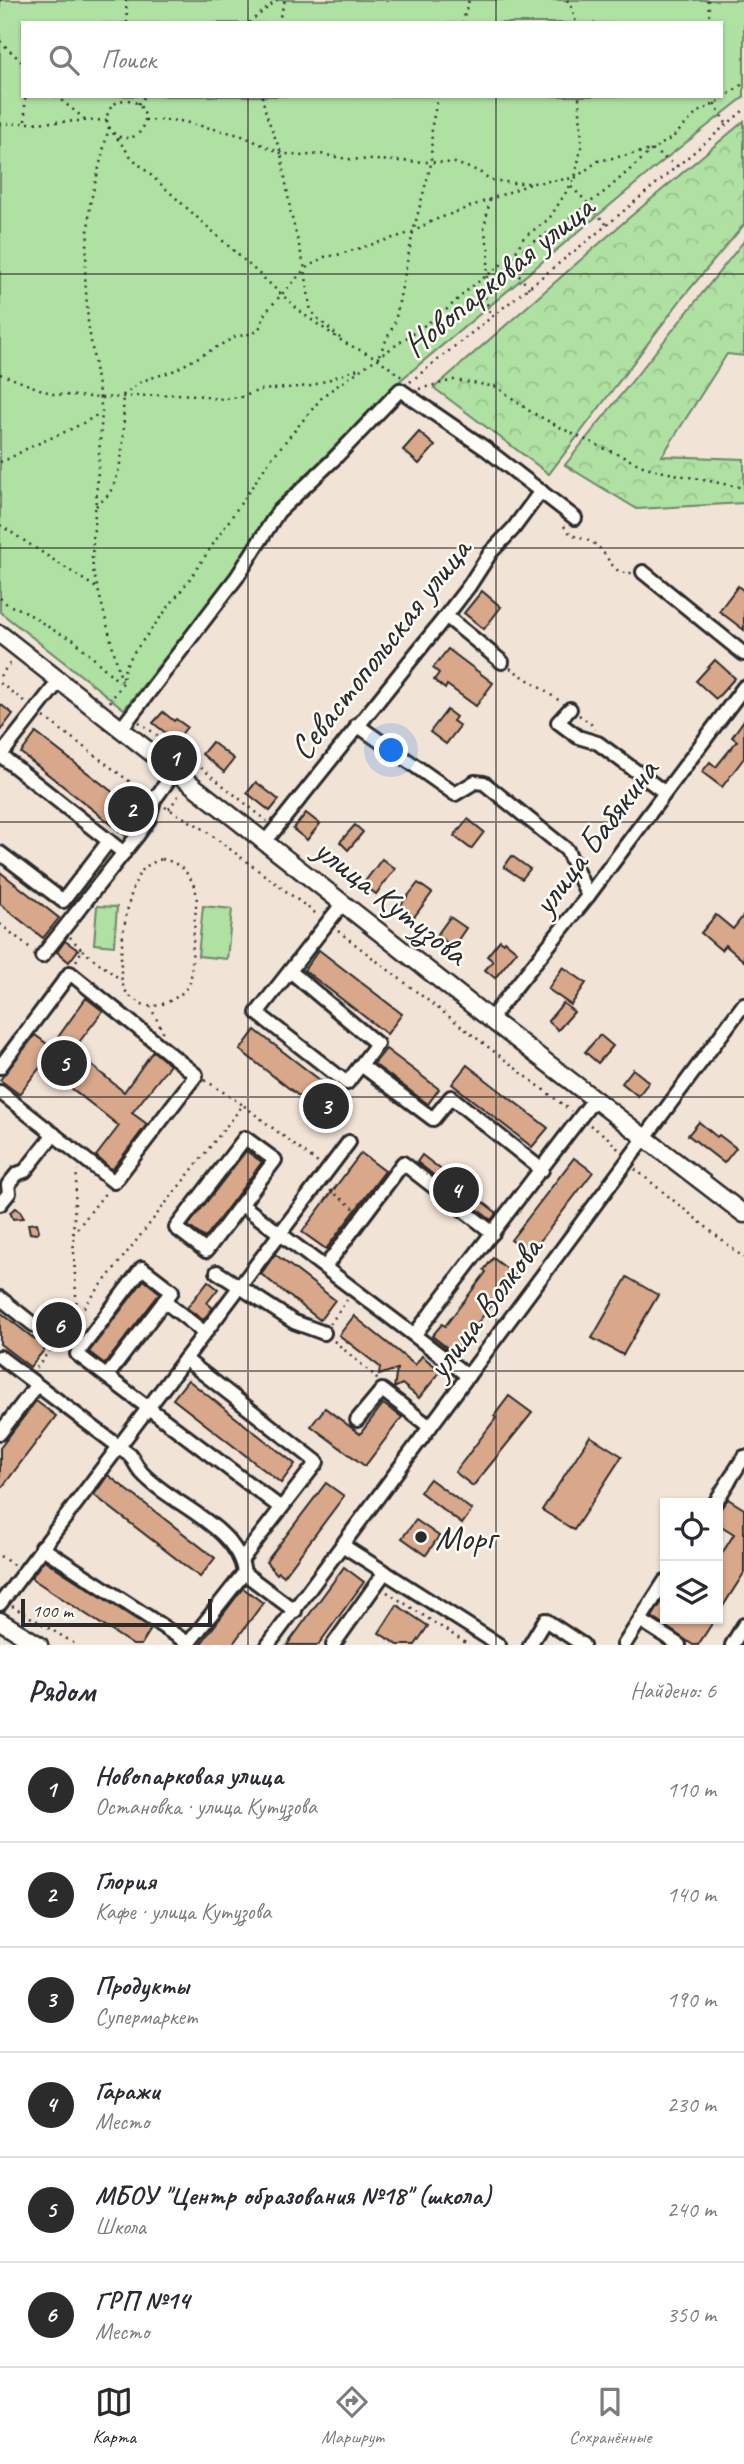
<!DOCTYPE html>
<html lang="ru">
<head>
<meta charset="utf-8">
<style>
	:root { --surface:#fff; --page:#f7f7f7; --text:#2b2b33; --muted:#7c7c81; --line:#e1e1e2; --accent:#2b2b2b }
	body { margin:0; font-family:Caveat,sans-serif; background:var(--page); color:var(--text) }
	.controls { position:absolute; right:21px; bottom:21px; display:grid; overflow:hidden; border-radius:0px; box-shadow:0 2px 5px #0004 }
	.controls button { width:63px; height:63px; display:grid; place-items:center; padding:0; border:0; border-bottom:2px solid var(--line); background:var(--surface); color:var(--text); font:35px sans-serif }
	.scale { position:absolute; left:21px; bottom:18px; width:191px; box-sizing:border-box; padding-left:7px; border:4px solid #2b2b2b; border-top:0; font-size:19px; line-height:24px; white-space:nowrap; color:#2b2b2b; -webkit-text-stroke:5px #fdfcf7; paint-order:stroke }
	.you { position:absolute; left:392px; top:751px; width:24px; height:24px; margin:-18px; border:5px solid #fff; border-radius:50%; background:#1a73e8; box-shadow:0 0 0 10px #1a73e833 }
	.badge { display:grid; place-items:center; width:46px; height:46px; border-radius:50%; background:var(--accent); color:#fff; font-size:23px; font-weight:700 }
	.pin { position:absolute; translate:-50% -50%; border:4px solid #fff; box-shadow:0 2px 7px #0006 }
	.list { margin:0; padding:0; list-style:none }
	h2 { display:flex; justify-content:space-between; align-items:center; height:91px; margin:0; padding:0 28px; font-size:30px }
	h2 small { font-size:23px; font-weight:400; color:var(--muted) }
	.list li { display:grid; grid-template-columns:46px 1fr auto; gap:21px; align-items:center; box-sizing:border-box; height:105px; padding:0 28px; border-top:2px solid var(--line) }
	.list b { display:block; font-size:26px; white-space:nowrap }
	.list p { margin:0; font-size:23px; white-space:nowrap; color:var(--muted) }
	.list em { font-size:23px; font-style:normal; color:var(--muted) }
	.icon { flex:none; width:38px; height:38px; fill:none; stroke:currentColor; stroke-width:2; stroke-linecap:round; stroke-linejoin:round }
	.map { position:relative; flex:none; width:744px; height:1645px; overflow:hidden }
	.search { position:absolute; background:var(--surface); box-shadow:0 2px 5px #0004; left:21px; right:21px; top:21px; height:77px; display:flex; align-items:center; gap:18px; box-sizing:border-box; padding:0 24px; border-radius:0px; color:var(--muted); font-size:26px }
	.sheet { height:721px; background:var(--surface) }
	nav { display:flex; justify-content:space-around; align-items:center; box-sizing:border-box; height:98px; border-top:2px solid var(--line); background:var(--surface); font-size:19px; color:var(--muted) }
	nav a { display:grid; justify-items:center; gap:4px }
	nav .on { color:var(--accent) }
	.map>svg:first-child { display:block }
</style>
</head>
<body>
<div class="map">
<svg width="744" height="1645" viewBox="0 0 744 1645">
	<defs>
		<pattern id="forest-crowns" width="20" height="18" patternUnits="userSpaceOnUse" patternTransform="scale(1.75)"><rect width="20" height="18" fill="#afe1a3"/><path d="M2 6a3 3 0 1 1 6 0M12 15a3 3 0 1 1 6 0" fill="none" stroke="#97c18c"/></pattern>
	</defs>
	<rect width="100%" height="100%" fill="#f2e3d7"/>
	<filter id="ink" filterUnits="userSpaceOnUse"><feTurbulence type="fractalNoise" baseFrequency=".0143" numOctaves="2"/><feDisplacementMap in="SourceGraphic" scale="14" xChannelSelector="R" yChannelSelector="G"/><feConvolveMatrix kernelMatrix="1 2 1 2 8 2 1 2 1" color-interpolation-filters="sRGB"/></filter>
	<g filter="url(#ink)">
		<g fill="url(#forest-crowns)" stroke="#6d8667" stroke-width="2">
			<polygon points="744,121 744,225 683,297 549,474 434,388 624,222"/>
			<polygon points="744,241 744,356 727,354 662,456 744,459 744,503 637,509 565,465"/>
		</g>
		<g fill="#afe1a3" stroke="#6d8667" stroke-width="2" fill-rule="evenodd">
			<path d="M0,0H744V97L669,156L396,384L269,513L235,570L124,709L0,612ZM23,23H721V96H23Z"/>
			<polygon points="97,906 117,907 114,946 94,944"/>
			<polygon points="203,906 232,909 227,959 198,956"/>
		</g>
		<g fill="#d9a88b" stroke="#2b2b2b" stroke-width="2">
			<polygon points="419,432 435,446 419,464 403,450"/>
			<polygon points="738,586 744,591 744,630 719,611"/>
			<polygon points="482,591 501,607 484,629 464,613"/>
			<polygon points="448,649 493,683 476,706 447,685 445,689 434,680 439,673 433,668"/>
			<polygon points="715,660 735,678 716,699 696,681"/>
			<polygon points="0,704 13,714 0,731"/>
			<polygon points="447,710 456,717 453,721 460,726 446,744 430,732"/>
			<polygon points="163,712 174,721 176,719 187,727 176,741 153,723"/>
			<polygon points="744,720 744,758 722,787 702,772 710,762 716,767 737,741 732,737"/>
			<polygon points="36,733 141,814 125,835 21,753"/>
			<polygon points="212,742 234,759 224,772 202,754"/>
			<polygon points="256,782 279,800 270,811 247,793"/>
			<polygon points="306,813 320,824 307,840 293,829"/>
			<polygon points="468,819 484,832 471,849 454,836"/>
			<polygon points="355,825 363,832 348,850 340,842"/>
			<polygon points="512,856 530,869 522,879 504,867"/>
			<polygon points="382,859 395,869 376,894 363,884"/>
			<polygon points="0,872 59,918 43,938 0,904"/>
			<polygon points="418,883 432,893 414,917 400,906"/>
			<polygon points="716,915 733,929 744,915 744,961 725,945 721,950 701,933"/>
			<polygon points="450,917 466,928 453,947 437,935"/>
			<polygon points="500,940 504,943 505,941 517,951 495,978 485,970 493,961 487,956"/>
			<polygon points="65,941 78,950 69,962 57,952"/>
			<polygon points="319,950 402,1014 387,1034 304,970"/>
			<polygon points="563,967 586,983 571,1005 548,989"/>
			<polygon points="86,998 103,1011 73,1050 124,1092 153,1051 170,1065 132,1113 147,1124 112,1170 96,1156 119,1126 42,1065 19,1094 0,1080 35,1035 51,1047"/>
			<polygon points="563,1003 574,1012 558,1030 548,1021"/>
			<polygon points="255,1030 338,1094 322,1114 240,1050"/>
			<polygon points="600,1035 613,1046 598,1063 585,1052"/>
			<polygon points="386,1049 439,1089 428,1104 374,1064"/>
			<polygon points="467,1065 548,1128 532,1147 452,1084"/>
			<polygon points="633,1069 649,1082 638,1096 622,1083"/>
			<polygon points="699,1122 717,1137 719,1135 736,1148 724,1163 688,1135"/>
			<polygon points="246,1151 262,1162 205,1238 188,1226"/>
			<polygon points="361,1153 385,1171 326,1249 302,1232"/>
			<polygon points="422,1155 497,1213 491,1220 417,1162"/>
			<polygon points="574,1158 593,1172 530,1254 511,1240"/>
			<polygon points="16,1208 20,1211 24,1218 13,1219 10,1212"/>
			<polygon points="37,1223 39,1231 36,1234 30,1233 28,1224"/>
			<polygon points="275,1254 335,1300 320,1320 261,1274"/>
			<polygon points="493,1258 515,1275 454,1353 432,1336 442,1324 445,1326 486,1272 484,1270"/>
			<polygon points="627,1277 658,1295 623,1355 592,1338"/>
			<polygon points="144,1280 160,1293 105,1364 89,1352"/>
			<polygon points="208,1281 218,1289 207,1303 213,1308 203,1320 187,1308"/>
			<polygon points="0,1312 46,1348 30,1367 0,1344"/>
			<polygon points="354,1316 415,1365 422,1356 441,1371 419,1398 402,1384 394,1388 397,1369 379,1375 380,1367 339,1335"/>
			<polygon points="188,1380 295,1464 281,1483 173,1399"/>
			<polygon points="509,1396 532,1413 473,1486 455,1472 496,1418 494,1416"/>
			<polygon points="36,1401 56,1416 0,1490 0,1448"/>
			<polygon points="383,1404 402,1417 365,1466 311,1426 325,1408 360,1434"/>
			<polygon points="590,1436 622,1456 574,1530 542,1510"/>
			<polygon points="108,1475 215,1558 200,1577 94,1495"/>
			<polygon points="430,1479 472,1510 462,1524 420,1492"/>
			<polygon points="326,1483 344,1496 284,1576 279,1572 277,1574 266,1562"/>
			<polygon points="728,1499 744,1509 744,1573 718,1614 718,1560 734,1534 718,1524 718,1511"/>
			<polygon points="416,1520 439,1536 426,1555 402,1538"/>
			<polygon points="44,1560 151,1629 141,1645 133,1645 31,1578"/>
			<polygon points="344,1567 364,1582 318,1645 287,1645"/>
			<polygon points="243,1588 263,1603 232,1645 200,1645"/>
			<polygon points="665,1597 665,1619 715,1619 698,1645 693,1645 652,1617"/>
			<polygon points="397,1605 428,1626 415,1645 398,1645 379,1633"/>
		</g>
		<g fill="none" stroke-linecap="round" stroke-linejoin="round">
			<defs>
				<g id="minor">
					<polyline points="643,572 744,654"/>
					<polyline points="446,616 502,662"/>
					<polyline points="570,709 558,722 578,737 598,743 664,792"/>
					<polyline points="357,725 455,794 475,782 484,783 567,850 588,896"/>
					<polyline points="120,730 237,577 278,512 333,460 400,390 486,449 575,518"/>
					<polyline points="0,755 124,853"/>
					<polyline points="0,756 59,681"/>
					<polyline points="265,842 446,616 469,586 491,552 513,529 541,491"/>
					<polyline points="0,853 63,901 109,841"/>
					<polyline points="42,956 137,836 149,819 154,800 175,771"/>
					<polyline points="290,971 377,1044 347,1083 257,1013 343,903"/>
					<polyline points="490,1019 588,896 744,687"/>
					<polyline points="361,1065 433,1119 451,1097 542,1170"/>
					<polyline points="0,1067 70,973 196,1075 114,1182 0,1092"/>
					<polygon points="245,1138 275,1160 206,1251 176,1228"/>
					<polyline points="0,1204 9,1193 8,1185 17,1174 25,1171 54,1134"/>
					<polyline points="242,1205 468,1376"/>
					<polyline points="325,1267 403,1163 493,1233"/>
					<polyline points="217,1272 294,1322 324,1333"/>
					<polyline points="0,1298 34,1325"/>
					<polyline points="164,1301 205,1333"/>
					<polyline points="415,1334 595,1098"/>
					<path d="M0,1357L130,1455C134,1460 137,1468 142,1473C171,1505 238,1526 244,1573L295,1611"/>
					<polyline points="185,1359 317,1462 242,1559"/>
					<polyline points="107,1376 172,1291 142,1268 77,1354 281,1508"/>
					<polyline points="357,1420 382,1390 430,1427"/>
					<polyline points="0,1433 36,1386"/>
					<polyline points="715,1503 744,1457"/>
					<polyline points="342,1545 499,1645"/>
					<polyline points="41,1547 188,1643"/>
					<polyline points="0,1604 349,1142"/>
					<polyline points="640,1620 679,1645"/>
					<polyline points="187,1645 244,1573"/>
					<polyline points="268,1645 744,1004"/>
					<polyline points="333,1645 385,1572"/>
					<polyline points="530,1645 545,1620 583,1645"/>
					<polyline points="624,1645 665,1581"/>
					<polyline points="732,1645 744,1625"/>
				</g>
				<g id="major">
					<polyline points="0,634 490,1019 744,1214"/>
					<polyline points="0,1621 39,1645"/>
				</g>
			</defs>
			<use href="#minor" stroke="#2b2b2b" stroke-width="18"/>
			<use href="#major" stroke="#2b2b2b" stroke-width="21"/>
			<g stroke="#2b2b2b" stroke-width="2.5" stroke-dasharray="2 5" stroke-linecap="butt">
				<polyline points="0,0 1,0"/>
				<polyline points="126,0 127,23"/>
				<polyline points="567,0 572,8 576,23"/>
				<polyline points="708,0 710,23"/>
				<polyline points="249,23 277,0"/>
				<polyline points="278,23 285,0"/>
				<polyline points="462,23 469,0"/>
				<polyline points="0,41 23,63"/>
				<polyline points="56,96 86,120"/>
				<polyline points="262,96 266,114 281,153 291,214 305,269 310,307 315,316 340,338"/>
				<polyline points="715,96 715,104 727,125"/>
				<circle cx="126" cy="119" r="19"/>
				<polyline points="138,104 145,96"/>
				<polyline points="145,120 180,121 240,135 281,153 300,156 321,154 347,159 455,163 478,171 491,180 513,183 533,183 575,178 598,161 652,150 677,166"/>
				<polyline points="25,121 25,96"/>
				<polyline points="0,124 107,120"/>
				<polyline points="109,127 90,204 85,275 88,322 102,412 92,556 93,570 122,683"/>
				<polyline points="109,127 131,157 303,314 345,343 377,358 403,378"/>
				<polyline points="571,187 580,195 607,225"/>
				<polyline points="490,200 484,228 489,252 485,296 491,317"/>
				<polyline points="529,288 516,272 514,255 524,237 549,219 575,178 582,143 579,96"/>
				<polyline points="379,355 395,322 413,232 431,164 432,125 438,96"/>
				<polyline points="0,374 53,394 101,398 176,394 197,395 217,399 242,397 260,390 311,386 358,369"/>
				<polyline points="410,382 607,225 744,110"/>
				<polyline points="419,389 454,380 497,387 531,412 573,434 643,466 659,471 744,488"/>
				<path d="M0,462C13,458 22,450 35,445C57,435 79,427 100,413"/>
				<path d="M96,506C100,502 105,499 108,495C124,474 126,421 122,396L142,381L173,371L235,337L254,333L260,327L265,313L272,305L305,269L324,257L337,255L413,232L432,221L533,183"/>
				<polyline points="0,525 98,589"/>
				<path d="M564,526C573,540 581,536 593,543C604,549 607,561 616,569C621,573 626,573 633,573"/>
				<polyline points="0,598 8,605 23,610 53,630 74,640 119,682"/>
				<polyline points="510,668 560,701"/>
				<polyline points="0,676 11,662"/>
				<polyline points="0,683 25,702"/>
				<polyline points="110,702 122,684 125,667 134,652 189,580 270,460 324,395 445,311 470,288 514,255 560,225 608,189 652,150 673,137 698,112 715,104 744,83"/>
				<polyline points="579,715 591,724 595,729"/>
				<polyline points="44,717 145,793"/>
				<polyline points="139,722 199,766 267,821"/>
				<polyline points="165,807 202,828 319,916"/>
				<polyline points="169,809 181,792"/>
				<path d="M162,859C182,863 193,877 197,896C195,918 193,939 192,961C191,967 192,977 190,982C185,995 163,1007 150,1006C140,1005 128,997 124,988C115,968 127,892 140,873C146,865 153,862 162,859Z"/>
				<polyline points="0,924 33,950"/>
				<polyline points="338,931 571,1111"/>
				<polyline points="70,937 82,950 75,963"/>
				<polyline points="82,950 121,980"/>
				<polyline points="150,1006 163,1032"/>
				<polyline points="205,1080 243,1105"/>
				<polyline points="590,1125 607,1137 620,1151"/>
				<polyline points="635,1169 744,1258"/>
				<polyline points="330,1190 355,1209"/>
				<polyline points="73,1234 106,1192"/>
				<polyline points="77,1317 73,1234 77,1170"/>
				<polyline points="330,1324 347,1300"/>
				<polyline points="41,1334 53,1348"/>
				<polyline points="334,1341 375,1376 378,1381"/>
				<polyline points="36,1368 243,1105 319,1164"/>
				<polyline points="0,1556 15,1566"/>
				<polyline points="387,1592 469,1645"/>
				<polyline points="12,1606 77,1645"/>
			</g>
			<use href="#minor" stroke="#fdfcf7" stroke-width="12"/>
			<use href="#major" stroke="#fdfcf7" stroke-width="16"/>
			<polyline stroke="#2b2b2b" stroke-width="2" points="0,1645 1,1645"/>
		</g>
	</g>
	<path fill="none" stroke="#2b2b2b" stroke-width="2" stroke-opacity="0.55" d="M248,0V23M496,0V23M248,96V1645M496,96V1645M0,274H744M0,548H744M0,822H744M0,1097H744M0,1371H744"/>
	<circle fill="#2b2b2b" stroke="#fdfcf7" stroke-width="2.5" cx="421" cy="1537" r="7"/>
	<g text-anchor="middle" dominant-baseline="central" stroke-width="5" stroke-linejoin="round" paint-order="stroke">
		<g font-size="35" fill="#2b2b2b" stroke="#fdfcf7">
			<text transform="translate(498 276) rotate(-39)">Новопарковая улица</text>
			<text transform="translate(380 649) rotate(-52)">Севастопольская улица</text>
			<text transform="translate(595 837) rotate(-53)">улица Бабякина</text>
			<text transform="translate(391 901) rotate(38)">улица Кутузова</text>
			<text transform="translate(484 1308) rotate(-53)">улица Волкова</text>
		</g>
		<g font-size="35" fill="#2b2b2b" stroke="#fdfcf7" text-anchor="start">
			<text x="435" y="1537">Морг</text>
		</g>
	</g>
</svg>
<div class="controls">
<button><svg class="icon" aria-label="locate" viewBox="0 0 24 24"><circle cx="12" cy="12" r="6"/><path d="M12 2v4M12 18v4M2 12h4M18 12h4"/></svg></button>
<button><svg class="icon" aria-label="layers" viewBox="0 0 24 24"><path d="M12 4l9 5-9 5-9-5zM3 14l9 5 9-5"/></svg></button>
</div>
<div class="scale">100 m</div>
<div class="you"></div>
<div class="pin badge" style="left:174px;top:758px">1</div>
<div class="pin badge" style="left:131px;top:809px">2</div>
<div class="pin badge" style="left:326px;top:1106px">3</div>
<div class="pin badge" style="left:456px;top:1190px">4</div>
<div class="pin badge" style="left:64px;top:1063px">5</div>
<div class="pin badge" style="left:59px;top:1325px">6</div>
<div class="search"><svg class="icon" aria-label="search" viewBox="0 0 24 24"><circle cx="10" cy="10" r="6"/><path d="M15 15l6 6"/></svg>Поиск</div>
</div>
<section class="sheet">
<h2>Рядом<small>Найдено: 6</small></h2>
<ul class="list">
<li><span class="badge">1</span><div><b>Новопарковая улица</b><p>Остановка · улица Кутузова</p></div><em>110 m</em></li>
<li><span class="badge">2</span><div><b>Глория</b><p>Кафе · улица Кутузова</p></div><em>140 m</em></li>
<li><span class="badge">3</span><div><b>Продукты</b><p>Супермаркет</p></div><em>190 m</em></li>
<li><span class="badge">4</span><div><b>Гаражи</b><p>Место</p></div><em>230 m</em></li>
<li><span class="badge">5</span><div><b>МБОУ &quot;Центр образования №18&quot; (школа)</b><p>Школа</p></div><em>240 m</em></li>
<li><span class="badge">6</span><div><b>ГРП №14</b><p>Место</p></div><em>350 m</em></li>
</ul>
</section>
<nav>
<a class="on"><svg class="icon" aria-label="map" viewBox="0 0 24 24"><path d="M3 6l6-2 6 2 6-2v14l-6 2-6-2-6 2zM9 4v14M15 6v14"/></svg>Карта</a>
<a><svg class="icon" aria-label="directions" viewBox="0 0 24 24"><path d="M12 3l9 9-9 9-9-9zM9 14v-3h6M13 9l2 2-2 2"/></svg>Маршрут</a>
<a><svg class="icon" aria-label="saved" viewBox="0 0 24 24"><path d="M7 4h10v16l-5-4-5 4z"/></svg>Сохранённые</a>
</nav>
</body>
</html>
